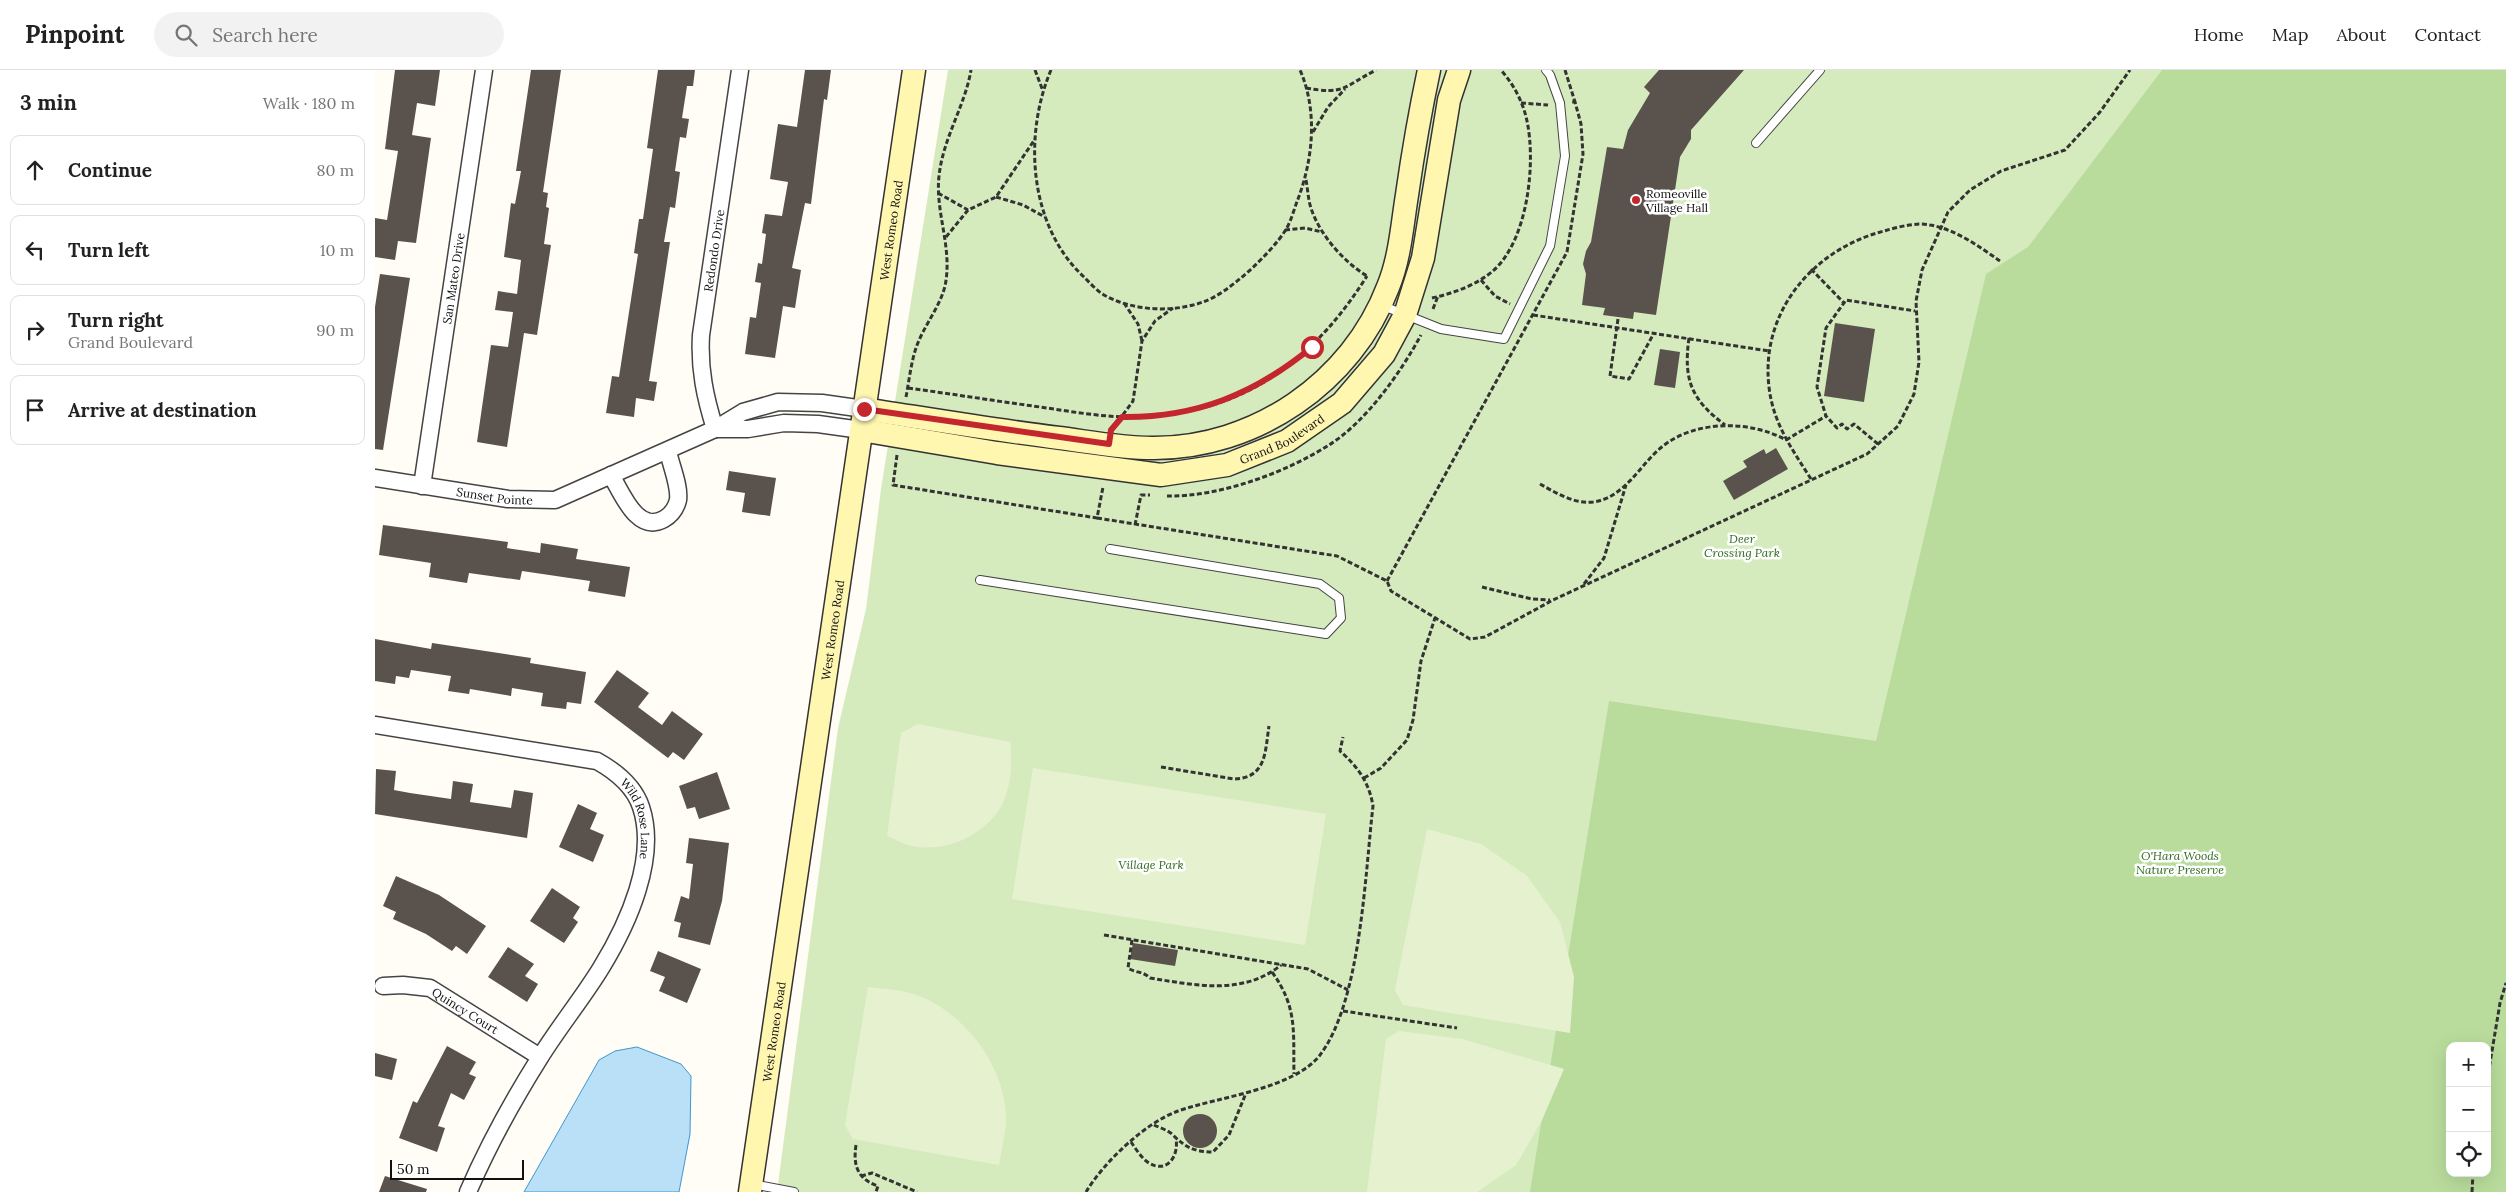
<!DOCTYPE html>
<html lang="en">
<head>
<meta charset="utf-8">
<style>
	:root { --surface:#fff; --page:#f2f2f2; --text:#222; --muted:#767676; --line:#e0e0e0 }
	body { margin:0; font-family:Lora,serif; background:var(--page); color:var(--text) }
	.controls { position:absolute; right:15px; bottom:15px; display:grid; overflow:hidden; border-radius:10px; box-shadow:0 5px 20px #0002 }
	.controls button { width:45px; height:45px; display:grid; place-items:center; padding:0; border:0; border-bottom:1px solid var(--line); background:var(--surface); color:var(--text); font:25px sans-serif }
	.scale { position:absolute; left:15px; bottom:12px; width:134px; box-sizing:border-box; padding-left:5px; border:2px solid #111; border-top:0; font-size:14px; line-height:18px; white-space:nowrap; color:#111; -webkit-text-stroke:4px #fff; paint-order:stroke }
	.stop { position:absolute; width:15px; height:15px; margin:-11px; border:4px solid #c4262e; border-radius:50%; background:#fff }
	.stop.end { background:#c4262e; border-color:#fff; box-shadow:0 1px 5px #0008 }
	.list { margin:0; padding:0; list-style:none }
	h2 { display:flex; justify-content:space-between; align-items:center; height:65px; margin:0; padding:0 20px; font-size:21px }
	h2 small { font-size:16px; font-weight:400; color:var(--muted) }
	.list li { display:grid; grid-template-columns:32px 1fr auto; gap:15px; align-items:center; box-sizing:border-box; height:70px; margin:0 10px 10px; padding:0 10px; border:1px solid var(--line); border-radius:10px }
	.list b { display:block; font-size:19px; white-space:nowrap }
	.list p { margin:0; font-size:16px; white-space:nowrap; color:var(--muted) }
	.list em { font-size:16px; font-style:normal; color:var(--muted) }
	.icon { flex:none; width:28px; height:28px; fill:none; stroke:currentColor; stroke-width:2; stroke-linecap:round; stroke-linejoin:round }
	.map { position:relative; flex:none; width:2131px; height:1122px; overflow:hidden }
	header { display:flex; align-items:center; gap:30px; box-sizing:border-box; height:70px; padding:0 25px; background:var(--surface); border-bottom:1px solid var(--line) }
	header strong { font-size:24px }
	nav { display:flex; gap:28px; margin-inline-start:auto; font-size:18px }
	.search { width:350px; height:45px; background:var(--page); display:flex; align-items:center; gap:12px; box-sizing:border-box; padding:0 18px; border-radius:28px; color:var(--muted); font-size:19px }
	main { display:flex }
	aside { flex:1; background:var(--surface) }
	.map>svg:first-child { display:block }
</style>
</head>
<body>
<header>
<strong>Pinpoint</strong>
<div class="search"><svg class="icon" aria-label="search" viewBox="0 0 24 24"><circle cx="10" cy="10" r="6"/><path d="M15 15l6 6"/></svg>Search here</div>
<nav><a>Home</a><a>Map</a><a>About</a><a>Contact</a></nav>
</header>
<main>
<aside>
<h2>3 min<small>Walk · 180 m</small></h2>
<ul class="list">
<li><svg class="icon" aria-label="ahead" viewBox="0 0 24 24"><path d="M12 20V5M6 11l6-6 6 6"/></svg><div><b>Continue</b></div><em>80 m</em></li>
<li><svg class="icon" aria-label="left" viewBox="0 0 24 24"><path d="M17 20v-9H6M10 6l-5 5 5 5"/></svg><div><b>Turn left</b></div><em>10 m</em></li>
<li><svg class="icon" aria-label="right" viewBox="0 0 24 24"><path d="M7 20v-9h11M14 6l5 5-5 5"/></svg><div><b>Turn right</b><p>Grand Boulevard</p></div><em>90 m</em></li>
<li><svg class="icon" aria-label="arrive" viewBox="0 0 24 24"><path d="M6 21V4h12l-3 4 3 4H6"/></svg><div><b>Arrive at destination</b></div></li>
</ul>
</aside>
<div class="map">
<svg width="2131" height="1122" viewBox="0 0 2131 1122">
	<rect width="100%" height="100%" fill="#fffdf5"/>
	<path fill="#d5ebbd" fill-rule="evenodd" d="M573,0H2131V1122H402L463,658L491,539L506,419ZM2075,976H2112V1103H2075Z"/>
	<path fill="#b9dc9c" fill-rule="evenodd" d="M1787,0H2131V1122H1155L1234,631L1501,671L1611,204L1653,177ZM2075,976H2112V1103H2075Z"/>
	<g fill="#e6f2cf">
		<path d="M543,654L635,672C637,691 637,707 631,725C620,761 573,784 537,776C528,774 520,769 512,766L526,663Z"/>
		<polygon points="658,698 951,744 930,875 637,829"/>
		<polygon points="1052,759 1106,774 1152,806 1185,852 1199,907 1195,963 1028,935 1020,920"/>
		<path d="M493,917C506,919 522,919 535,923C588,938 633,998 631,1053C630,1067 626,1081 624,1095L478,1069L470,1055Z"/>
		<polygon points="1024,961 1087,969 1189,999 1167,1050 1141,1095 1102,1122 992,1122 1011,969"/>
	</g>
	<polygon fill="#b9e0f7" stroke="#3f96cf" points="262,977 306,994 316,1006 315,1064 304,1122 149,1122 224,990 240,981"/>
	<g fill="#5a524d">
		<polygon points="20,0 65,0 60,36 42,33 37,65 56,68 41,173 23,171 20,190 0,187 0,148 12,150 23,81 10,79"/>
		<polygon points="156,0 186,0 168,122 173,123 171,137 174,138 169,174 176,175 162,265 149,263 132,377 102,372 116,275 133,277 138,242 120,240 123,221 142,224 146,190 129,187 136,133 140,134 146,101 141,101"/>
		<polygon points="283,0 320,0 318,16 312,16 307,48 314,49 311,68 305,67 300,101 305,102 300,138 295,137 289,172 295,172 274,311 282,312 279,331 261,328 259,347 231,343 237,306 244,307 263,184 259,183 264,149 268,149 278,79 272,78"/>
		<polygon points="430,0 456,0 452,30 449,29 436,134 430,133 417,198 426,200 420,238 408,236 400,288 370,284 375,247 381,248 386,213 380,212 383,193 387,194 391,164 387,163 390,144 407,146 413,112 395,109 403,54 422,57"/>
		<polygon points="1284,0 1369,0 1316,60 1316,69 1305,87 1281,245 1259,242 1258,249 1228,245 1230,238 1207,235 1211,204 1208,194 1211,181 1216,172 1232,77 1248,79 1253,60 1275,23 1269,17"/>
		<polygon points="5,204 35,208 8,380 0,379 0,237"/>
		<polygon points="1460,253 1500,259 1489,332 1449,326"/>
		<polygon points="1285,279 1305,282 1300,318 1279,315"/>
		<polygon points="1401,378 1413,399 1359,430 1348,411 1372,397 1368,391 1389,379 1391,384"/>
		<polygon points="354,401 401,408 395,446 367,442 370,423 351,420"/>
		<polygon points="8,455 133,472 132,478 165,483 166,473 203,479 201,489 255,497 250,527 213,521 215,511 147,501 145,510 94,503 92,513 54,507 56,493 4,485"/>
		<polygon points="0,569 56,579 57,573 117,582 156,588 155,593 211,602 206,634 192,632 191,639 166,636 168,623 137,618 136,626 95,619 94,624 73,621 76,606 36,600 34,608 21,606 20,614 0,611"/>
		<polygon points="242,600 274,623 263,637 287,655 297,641 328,664 309,690 298,682 293,688 219,632"/>
		<polygon points="1,699 21,701 19,720 35,723 76,729 78,711 98,714 95,732 136,738 139,720 158,723 152,768 0,744"/>
		<polygon points="342,702 355,739 324,749 320,737 312,739 304,716"/>
		<polygon points="203,734 222,743 215,759 229,765 218,792 184,777"/>
		<polygon points="314,768 354,773 347,831 335,875 303,867 306,853 299,851 306,826 314,829 318,794 311,793"/>
		<polygon points="21,806 64,825 111,856 92,884 81,876 77,881 51,864 18,849 21,842 8,836"/>
		<polygon points="177,818 205,837 198,848 203,852 189,873 155,851"/>
		<polygon points="758,873 803,880 800,896 755,889"/>
		<polygon points="133,877 159,894 150,906 163,914 152,932 113,907"/>
		<polygon points="283,881 326,899 312,933 284,921 290,907 275,901"/>
		<polygon points="72,976 101,992 94,1004 101,1007 89,1030 76,1023 63,1056 70,1058 62,1082 24,1068 38,1031 42,1033"/>
		<polygon points="0,983 22,989 17,1010 0,1006"/>
		<circle cx="825" cy="1061" r="17"/>
		<polygon points="10,1106 52,1119 51,1122 4,1122"/>
	</g>
	<g fill="none" stroke-linecap="round" stroke-linejoin="round">
		<defs>
			<g id="lane">
				<polyline points="1381,73 1445,0"/>
				<polyline points="1006,235 1066,259 1129,269 1175,176 1190,86 1185,33 1175,5 1171,0"/>
				<polyline points="605,510 951,564 966,548 964,528 945,514 735,479"/>
				<polyline points="377,1114 419,1122"/>
			</g>
			<g id="street">
				<path id="s1" d="M340,359C330,327 324,299 326,265L365,0"/>
				<polyline points="340,359 373,359 409,353 443,354 486,360"/>
				<path d="M236,405C247,423 262,464 289,449C296,445 301,438 303,430C305,416 296,396 293,381"/>
				<path id="s2" d="M0,408L133,429L180,430L340,359L368,342L403,332L447,333L489,339"/>
				<path id="s3" d="M47,416L109,0"/>
				<path id="s4" d="M0,655L222,691C240,701 259,716 266,737C283,788 253,854 226,898C207,929 183,958 164,989C137,1032 113,1076 93,1122"/>
				<path id="s5" d="M8,916L28,915L55,918L165,987"/>
			</g>
			<g id="secondary">
				<path d="M489,339C554,349 619,360 684,368C715,372 746,378 777,378C880,379 977,312 1013,217C1025,188 1027,156 1032,125C1038,83 1045,42 1054,0"/>
				<path id="s6" d="M486,360L622,383L786,405L852,395L912,371L967,333L1009,284L1030,245L1048,188L1074,30L1084,0"/>
				<path id="s7" d="M375,1122L539,0"/>
			</g>
		</defs>
		<use href="#lane" stroke="#444" stroke-width="10"/>
		<use href="#street" stroke="#444" stroke-width="19"/>
		<use href="#secondary" stroke="#333" stroke-width="25"/>
		<g stroke="#333" stroke-width="3" stroke-dasharray="5 2.5" stroke-linecap="butt">
			<polyline points="660,0 668,21"/>
			<path d="M676,0C648,66 654,156 709,207C715,213 722,221 729,225C758,241 797,243 828,232C853,224 896,183 910,161C916,152 919,139 923,129C938,89 943,41 925,0"/>
			<polyline points="1190,0 1200,32"/>
			<path d="M931,18C970,25 968,17 1001,0"/>
			<polyline points="1146,33 1173,35"/>
			<polyline points="938,62 953,37 970,19"/>
			<path d="M931,110C933,120 933,131 937,141C946,166 969,192 992,206"/>
			<polyline points="563,123 593,140"/>
			<polyline points="621,127 648,135 670,147"/>
			<polyline points="910,160 930,158 947,162"/>
			<polyline points="571,167 593,140 621,127 660,69"/>
			<polyline points="1436,199 1469,233"/>
			<polyline points="1106,210 1120,226 1135,234"/>
			<path d="M1057,228C1079,223 1102,215 1119,200C1153,169 1161,93 1152,51C1148,32 1139,15 1126,0"/>
			<polyline points="749,233 763,254 767,271"/>
			<polyline points="1058,239 1063,226"/>
			<polyline points="1158,245 1394,281"/>
			<polyline points="1243,249 1235,306 1254,309 1279,263"/>
			<path d="M1314,268C1308,311 1317,330 1350,355"/>
			<path d="M533,318C577,324 621,331 665,337C706,343 748,351 790,345C882,334 944,282 992,206"/>
			<path d="M531,327C534,311 536,293 541,278C548,257 565,237 570,216C578,178 560,143 564,106C568,68 590,36 596,0"/>
			<polyline points="739,357 758,331 767,271 780,251 798,238"/>
			<polyline points="1411,370 1451,346"/>
			<polyline points="1503,374 1479,354 1472,359 1467,354 1462,358 1451,346 1442,317 1451,258 1471,230 1540,241"/>
			<polyline points="522,385 518,415 722,448 728,417"/>
			<path d="M1436,409C1417,379 1398,353 1394,317C1385,241 1439,179 1509,161C1523,157 1541,152 1555,155C1580,159 1605,177 1625,191"/>
			<path d="M1165,414C1181,423 1199,434 1218,432C1250,428 1265,394 1288,376C1321,350 1375,350 1411,370"/>
			<path d="M792,426C844,427 910,403 954,375C991,352 1026,302 1046,265"/>
			<polyline points="722,448 962,486 1012,511 1016,521 1095,569 1110,567 1178,530 1492,384 1523,356 1539,324 1544,292 1541,231 1547,200 1573,142 1595,120 1626,101 1690,80 1725,42 1755,0"/>
			<polyline points="760,455 766,425 775,425"/>
			<polyline points="1012,511 1192,182 1208,84 1206,54 1200,32 1196,32"/>
			<polyline points="1209,514 1229,488 1251,415"/>
			<polyline points="1107,517 1157,529 1175,530"/>
			<path d="M786,697L859,709C892,708 890,681 894,656"/>
			<polyline points="989,708 1006,698 1032,670 1038,650 1046,591 1060,548"/>
			<polyline points="729,865 933,899 973,920"/>
			<path d="M757,870L753,898C760,903 768,901 775,908C819,915 868,926 906,895"/>
			<path d="M897,902C923,938 918,962 919,1004"/>
			<polyline points="968,941 1082,958"/>
			<polyline points="2112,1011 2125,933 2131,913"/>
			<path d="M779,1055C785,1058 793,1060 798,1065C810,1077 819,1082 838,1082L854,1065L871,1023"/>
			<path d="M756,1072C761,1079 767,1089 774,1093C792,1104 804,1086 801,1069"/>
			<path d="M481,1075C478,1095 482,1109 503,1116L501,1122"/>
			<polyline points="486,1106 497,1103 542,1122"/>
			<path d="M711,1122C729,1092 770,1053 803,1041C843,1027 919,1019 945,985C986,931 990,804 998,736C994,712 983,697 965,681L968,667"/>
			<polyline points="2097,1122 2098,1103"/>
		</g>
		<use href="#lane" stroke="#fff" stroke-width="8"/>
		<use href="#street" stroke="#fff" stroke-width="16"/>
		<use href="#secondary" stroke="#fff6b0" stroke-width="22"/>
	</g>
	<g fill="none" stroke-linecap="round" stroke-linejoin="round">
		<path stroke="#c4262e" stroke-width="6" d="M489,339L734,374L736,360L747,347C821,348 880,324 937,277"/>
	</g>
	<circle fill="#c4262e" stroke="#fff" stroke-width="2" cx="1261" cy="130" r="5"/>
	<g text-anchor="middle" dominant-baseline="central" stroke-width="5" stroke-linejoin="round" paint-order="stroke">
		<g font-size="12" fill="#111" stroke="#fff" text-anchor="start">
			<text x="1271" y="123">Romeoville<tspan x="1271" dy="14">Village Hall</tspan></text>
		</g>
		<g font-size="12" fill="#111" stroke="#fff">
			<text stroke="none"><textPath href="#s7" startOffset="972">West Romeo Road</textPath></text>
			<text stroke="none"><textPath href="#s1" startOffset="181">Redondo Drive</textPath></text>
			<text stroke="none"><textPath href="#s3" startOffset="210">San Mateo Drive</textPath></text>
			<text stroke="none"><textPath href="#s6" startOffset="431">Grand Boulevard</textPath></text>
			<text stroke="none"><textPath href="#s2" startOffset="121">Sunset Pointe</textPath></text>
			<text stroke="none"><textPath href="#s7" startOffset="568">West Romeo Road</textPath></text>
			<text stroke="none"><textPath href="#s4" startOffset="300">Wild Rose Lane</textPath></text>
			<text stroke="none"><textPath href="#s5" startOffset="89">Quincy Court</textPath></text>
			<text stroke="none"><textPath href="#s7" startOffset="162">West Romeo Road</textPath></text>
		</g>
		<g font-size="12" font-style="italic" fill="#2f6b1f" stroke="#fff">
			<text x="1367" y="468">Deer<tspan x="1367" dy="14">Crossing Park</tspan></text>
			<text x="1805" y="785">O'Hara Woods<tspan x="1805" dy="14">Nature Preserve</tspan></text>
			<text x="776" y="794">Village Park</text>
		</g>
	</g>
</svg>
<div class="controls">
<button>+</button>
<button>−</button>
<button><svg class="icon" aria-label="locate" viewBox="0 0 24 24"><circle cx="12" cy="12" r="6"/><path d="M12 2v4M12 18v4M2 12h4M18 12h4"/></svg></button>
</div>
<div class="scale">50 m</div>
<div class="stop" style="left:937px;top:277px"></div>
<div class="stop end" style="left:489px;top:339px"></div>
</div>
</main>
</body>
</html>
